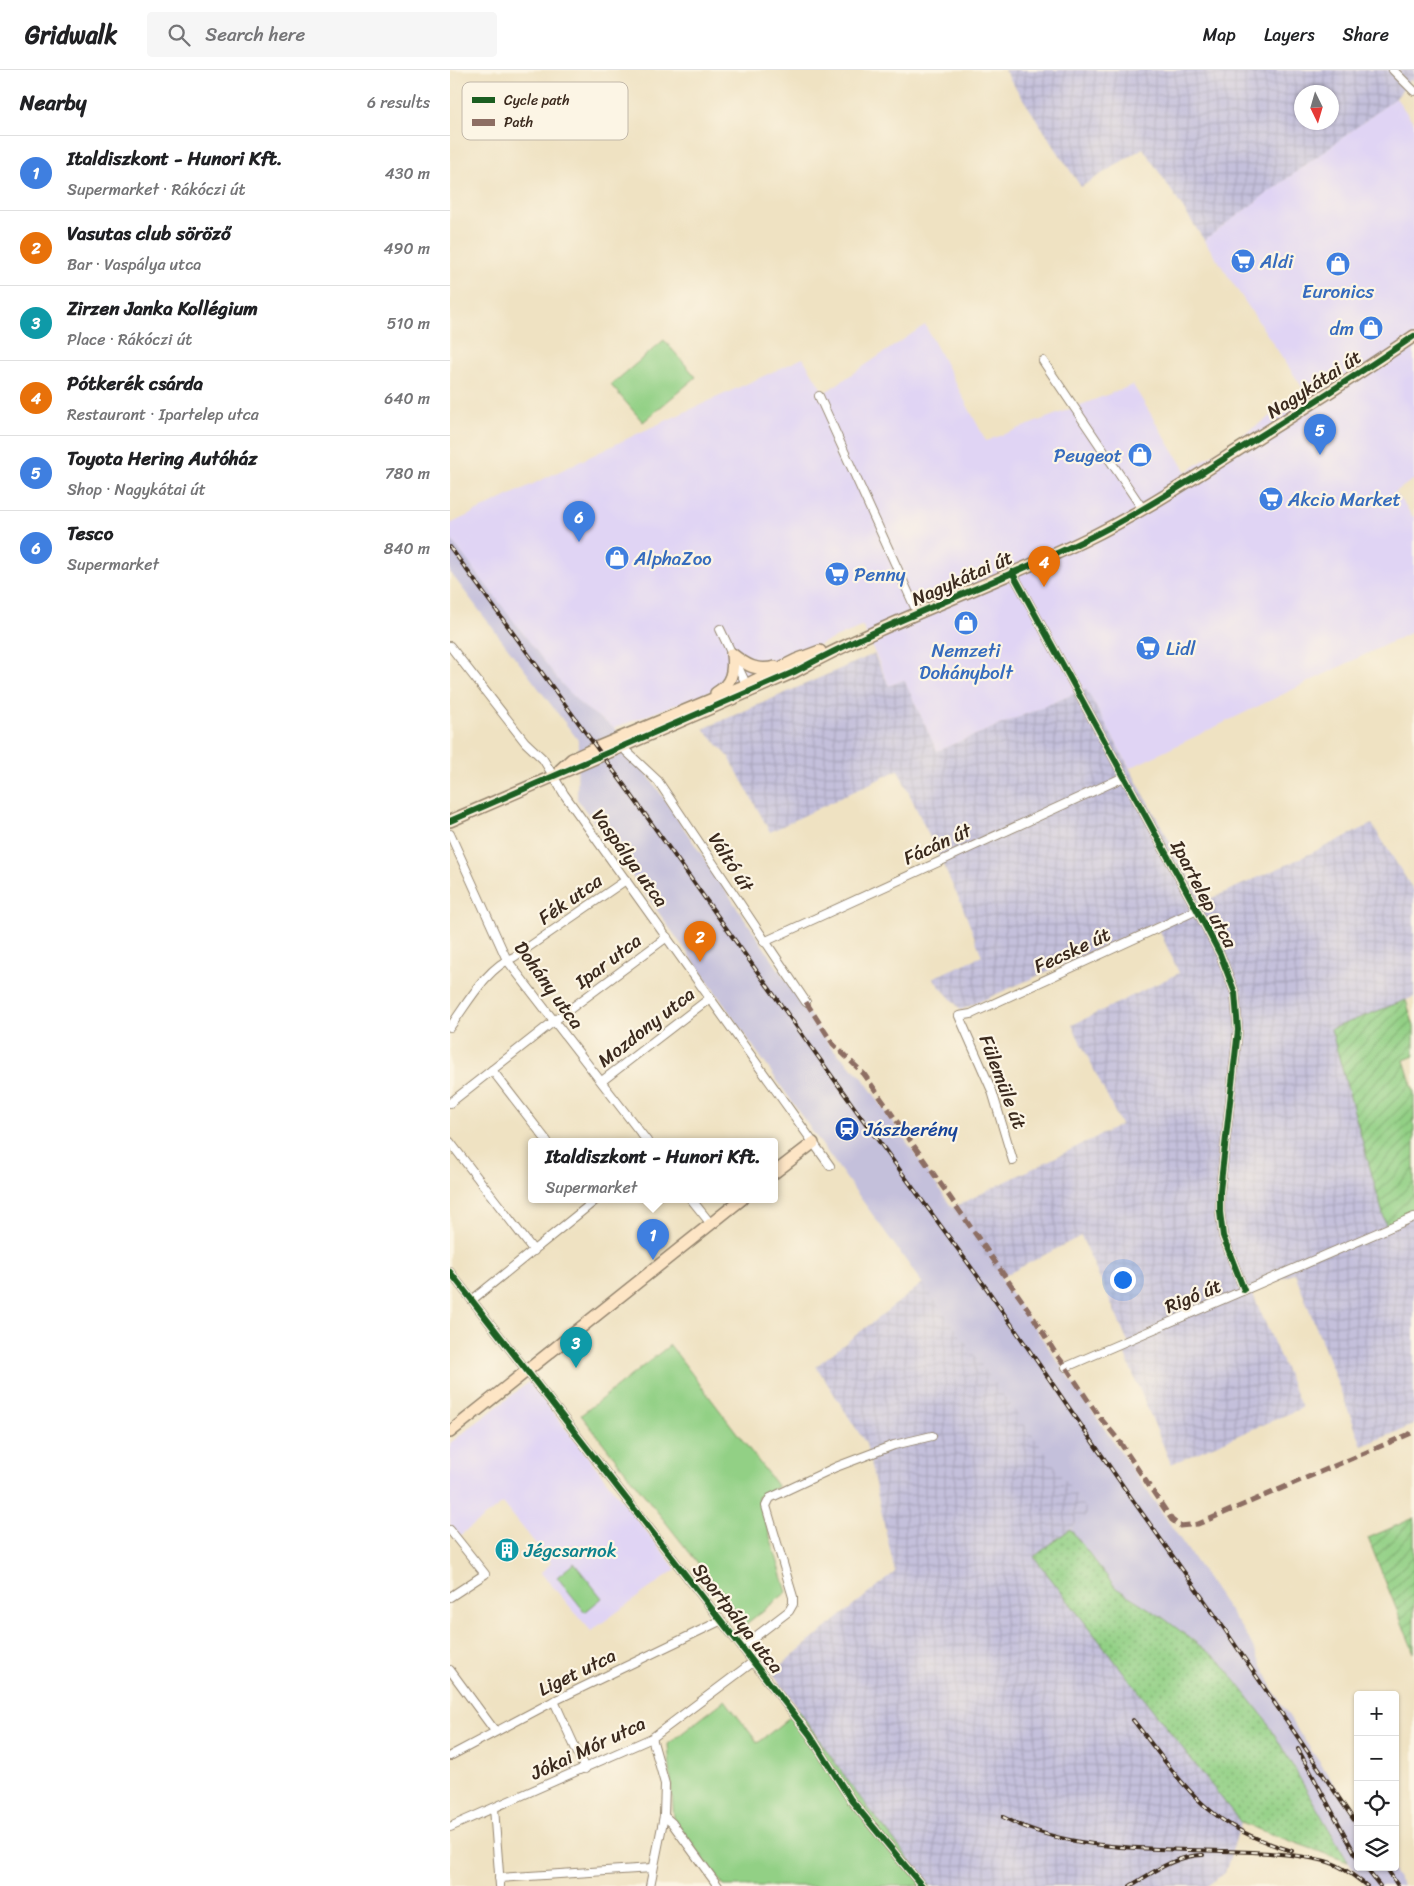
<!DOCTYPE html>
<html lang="en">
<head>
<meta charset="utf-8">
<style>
	:root { --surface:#fff; --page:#f6f6f6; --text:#202124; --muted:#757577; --line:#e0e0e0; --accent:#0b8043 }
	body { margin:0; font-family:Sriracha,sans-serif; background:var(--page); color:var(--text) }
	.controls { position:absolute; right:15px; bottom:15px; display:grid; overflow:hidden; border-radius:5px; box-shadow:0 1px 4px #0004 }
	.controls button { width:45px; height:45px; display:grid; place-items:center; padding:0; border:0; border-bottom:1px solid var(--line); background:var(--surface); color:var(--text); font:25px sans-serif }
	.compass { position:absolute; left:844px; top:15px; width:45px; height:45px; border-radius:50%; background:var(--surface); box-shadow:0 1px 4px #0004; rotate:175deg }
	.you { position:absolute; left:672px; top:1209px; width:18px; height:18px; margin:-12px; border:4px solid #fff; border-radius:50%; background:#1a73e8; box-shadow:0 0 0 8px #1a73e833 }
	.badge { display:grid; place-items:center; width:32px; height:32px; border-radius:50%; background:var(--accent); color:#fff; font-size:16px; font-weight:700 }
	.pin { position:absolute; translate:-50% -41px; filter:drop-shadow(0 1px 2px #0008) }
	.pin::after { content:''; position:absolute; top:26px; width:18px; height:15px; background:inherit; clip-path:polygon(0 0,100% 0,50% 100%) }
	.popup { position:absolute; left:78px; top:1068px; width:250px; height:65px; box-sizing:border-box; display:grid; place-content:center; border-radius:5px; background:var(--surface); filter:drop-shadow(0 1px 4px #0005); font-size:16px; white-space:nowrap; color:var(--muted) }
	.popup b { font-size:19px; color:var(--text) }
	.popup::after { content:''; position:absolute; left:50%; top:100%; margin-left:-10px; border:10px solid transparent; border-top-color:var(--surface) }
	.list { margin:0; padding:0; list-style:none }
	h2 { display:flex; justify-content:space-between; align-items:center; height:65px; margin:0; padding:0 20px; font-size:21px }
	h2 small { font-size:16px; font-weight:400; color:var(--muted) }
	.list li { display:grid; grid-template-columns:32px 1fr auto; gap:15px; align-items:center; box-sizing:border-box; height:75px; padding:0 20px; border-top:1px solid var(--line) }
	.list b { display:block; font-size:19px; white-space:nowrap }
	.list p { margin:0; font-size:16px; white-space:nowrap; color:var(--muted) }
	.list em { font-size:16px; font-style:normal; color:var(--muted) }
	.icon { flex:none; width:28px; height:28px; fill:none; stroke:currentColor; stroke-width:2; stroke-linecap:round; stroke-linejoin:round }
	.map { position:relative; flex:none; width:964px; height:1816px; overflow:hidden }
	header { display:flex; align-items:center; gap:30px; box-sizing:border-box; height:70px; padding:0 25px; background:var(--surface); border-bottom:1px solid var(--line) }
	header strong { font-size:24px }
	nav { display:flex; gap:28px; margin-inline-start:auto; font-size:18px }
	.search { width:350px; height:45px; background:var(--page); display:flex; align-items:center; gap:12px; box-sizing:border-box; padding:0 18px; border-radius:5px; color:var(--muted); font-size:19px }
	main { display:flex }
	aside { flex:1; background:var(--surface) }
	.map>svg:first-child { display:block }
</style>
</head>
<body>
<header>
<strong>Gridwalk</strong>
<div class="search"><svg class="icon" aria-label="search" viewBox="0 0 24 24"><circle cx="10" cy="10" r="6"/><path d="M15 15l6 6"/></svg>Search here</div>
<nav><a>Map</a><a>Layers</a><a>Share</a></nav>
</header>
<main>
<aside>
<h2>Nearby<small>6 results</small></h2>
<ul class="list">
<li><span class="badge" style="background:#3f7fe0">1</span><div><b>Italdiszkont - Hunori Kft.</b><p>Supermarket · Rákóczi út</p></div><em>430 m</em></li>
<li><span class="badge" style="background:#e8710a">2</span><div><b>Vasutas club söröző</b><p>Bar · Vaspálya utca</p></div><em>490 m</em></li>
<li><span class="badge" style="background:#0f9aa8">3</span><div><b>Zirzen Janka Kollégium</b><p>Place · Rákóczi út</p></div><em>510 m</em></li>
<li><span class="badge" style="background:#e8710a">4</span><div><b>Pótkerék csárda</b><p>Restaurant · Ipartelep utca</p></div><em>640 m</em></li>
<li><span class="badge" style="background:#3f7fe0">5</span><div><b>Toyota Hering Autóház</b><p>Shop · Nagykátai út</p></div><em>780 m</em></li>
<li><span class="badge" style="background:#3f7fe0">6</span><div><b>Tesco</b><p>Supermarket</p></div><em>840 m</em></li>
</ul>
</aside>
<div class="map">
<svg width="964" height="1816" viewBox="0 0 964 1816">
	<defs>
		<pattern id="industrial-grid" width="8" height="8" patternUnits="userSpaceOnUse" patternTransform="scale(1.25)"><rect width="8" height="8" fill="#c4c0db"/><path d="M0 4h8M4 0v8" fill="none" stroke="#a9a5bc"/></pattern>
		<pattern id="grass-dots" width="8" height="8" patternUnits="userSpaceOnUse" patternTransform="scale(1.25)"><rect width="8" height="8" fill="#92d085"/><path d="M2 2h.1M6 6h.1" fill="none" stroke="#78a96c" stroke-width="1.8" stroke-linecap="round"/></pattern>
		<pattern id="garden-furrows" width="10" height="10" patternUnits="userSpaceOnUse" patternTransform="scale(1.25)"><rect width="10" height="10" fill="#92d085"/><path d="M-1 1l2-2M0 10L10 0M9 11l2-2" fill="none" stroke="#78a96c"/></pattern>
	</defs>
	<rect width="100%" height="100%" fill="#fcf5e5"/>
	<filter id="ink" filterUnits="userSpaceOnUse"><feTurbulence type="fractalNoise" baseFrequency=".02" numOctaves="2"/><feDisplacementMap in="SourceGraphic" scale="10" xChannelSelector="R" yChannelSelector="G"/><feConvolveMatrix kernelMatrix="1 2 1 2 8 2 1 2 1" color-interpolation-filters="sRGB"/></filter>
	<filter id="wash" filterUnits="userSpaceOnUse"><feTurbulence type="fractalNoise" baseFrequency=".0096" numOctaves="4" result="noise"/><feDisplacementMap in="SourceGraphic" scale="20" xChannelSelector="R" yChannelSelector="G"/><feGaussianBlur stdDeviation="1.12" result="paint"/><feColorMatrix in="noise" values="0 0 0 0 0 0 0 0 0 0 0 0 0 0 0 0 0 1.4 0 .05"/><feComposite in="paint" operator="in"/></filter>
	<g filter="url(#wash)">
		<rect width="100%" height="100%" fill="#efe2c2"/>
		<g fill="#e0d4f4">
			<polygon points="946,28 964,53 964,409 945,422 964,448 964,561 680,698 636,619 487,681 454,610 439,616 413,556 251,625 164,658 131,635 110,612 0,468 0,454 189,363 353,288 374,323 475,255 536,371 683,315 736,402 856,323 754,170"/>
			<polygon points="79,1312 226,1499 141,1561 91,1503 101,1493 53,1433 9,1466 0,1454 0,1373"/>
		</g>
		<g fill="url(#industrial-grid)" fill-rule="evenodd">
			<path d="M554,0H964V13L961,9L946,28L754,170L693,78L631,117ZM852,22H882V52H852Z"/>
			<polygon points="424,584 439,616 454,610 487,681 636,619 753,832 838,794 922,754 964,821 964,927 881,959 936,1154 964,1144 964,1355 912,1376 845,1203 802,1222 852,1338 721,1394 672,1278 679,1274 631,1166 550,1208 502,1138 671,1055 622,955 729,903 706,853 511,940 482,908 532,886 511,833 448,700 320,762 279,687 253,659"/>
			<polygon points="473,1213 640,1443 584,1487 791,1753 775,1803 757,1816 480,1816 408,1725 322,1602 445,1502 416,1374 366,1296"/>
		</g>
		<polygon fill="#c4c0db" points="0,468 110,612 131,635 164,658 202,711 381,977 412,1007 799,1569 825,1623 845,1656 908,1749 908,1797 940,1797 953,1816 918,1816 898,1792 816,1650 770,1591 712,1547 666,1518 620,1459 639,1443 367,1068 264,920 127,729 128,670 0,502"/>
		<polygon fill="url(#grass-dots)" stroke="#667d52" points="620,1459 666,1518 712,1547 770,1591 816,1650 898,1792 791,1753 584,1487"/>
		<g fill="url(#garden-furrows)" stroke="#667d52">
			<polygon points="956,930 964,957 964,986 954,990 964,1023 964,1144 936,1155 881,959"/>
			<polygon points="964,1448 964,1583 918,1468"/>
		</g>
		<g fill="#92d085" stroke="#667d52">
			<polygon points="214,270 246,307 193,352 161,315"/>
			<polygon points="220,1275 328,1417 308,1427 337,1522 296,1554 131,1345"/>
			<polygon points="124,1493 152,1528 135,1542 107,1507"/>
			<polygon points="275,1630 308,1673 348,1640 408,1725 480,1816 274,1816 224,1749 218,1674"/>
		</g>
	</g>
	<g filter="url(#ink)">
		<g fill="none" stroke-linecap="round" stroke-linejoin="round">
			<defs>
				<g id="street">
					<polyline points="943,0 964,21"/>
					<polyline points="593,291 692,438"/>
					<polyline points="369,326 468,544"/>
					<polyline points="562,502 747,840 770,884 785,923 788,960 770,1121 770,1142 773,1166 794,1220"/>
					<polyline points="270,559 298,618"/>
					<polyline points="0,576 75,672 93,689 114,724 380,1096"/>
					<polyline points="173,676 176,681 208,711 356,932"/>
					<polyline points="0,764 57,890 197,1071"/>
					<polyline points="314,872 674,707"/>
					<path d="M0,957C17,934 37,897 64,887L176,810"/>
					<polyline points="42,1000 97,1071"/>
					<polyline points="152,1011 260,928"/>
					<polyline points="0,1033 108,948 217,867"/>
					<polyline points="0,1072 84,1181"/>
					<polyline points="563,1091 542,1021 509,946 521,944 747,840"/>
					<polyline points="241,1129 261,1154"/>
					<polyline points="0,1202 360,1665 401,1730 472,1816"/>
					<polyline points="22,1230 147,1129"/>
					<polyline points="616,1297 964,1147"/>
					<polyline points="0,1460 35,1504 0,1527"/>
					<polyline points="292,1577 339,1541 343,1534 343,1527 316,1436 320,1428 386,1397 444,1375 482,1366"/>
					<polyline points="0,1600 45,1661"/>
					<polyline points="104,1631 135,1699"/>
					<polyline points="0,1686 104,1631 270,1551"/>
					<polyline points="44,1738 50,1816"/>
					<polyline points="214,1746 222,1753 268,1816"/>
					<polyline points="0,1757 202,1668 303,1592"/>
					<polyline points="49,1808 202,1798"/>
					<polyline points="200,1816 214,1746 215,1714 202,1668"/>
				</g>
				<g id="secondary">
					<path d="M282,584C296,595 307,602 325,597"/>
					<path d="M266,623C282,614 284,601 282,584"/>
					<polyline points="110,700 122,689 146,678 296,615 346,590 370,581"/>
					<path d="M0,751L344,602C437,551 538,517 633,471C691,443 745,407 799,373C855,338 910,303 964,266"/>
					<polyline points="324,1103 363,1073"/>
					<polyline points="0,1362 292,1129"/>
				</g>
			</defs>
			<use href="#street" stroke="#958670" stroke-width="10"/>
			<use href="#secondary" stroke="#958670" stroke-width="14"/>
			<use href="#street" stroke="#fff" stroke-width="8"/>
			<use href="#secondary" stroke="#fde5c5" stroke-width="11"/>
			<defs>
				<g id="rail">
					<polyline points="0,477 182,726 411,1047 537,1219 682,1429 769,1551 908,1756"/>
					<path d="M683,1650C707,1680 735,1722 766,1745C789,1763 815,1773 842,1781"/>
					<polyline points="848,1679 908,1789"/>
					<path d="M553,1747C620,1782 698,1778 772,1781C806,1782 842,1783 875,1791C891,1795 904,1806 917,1816"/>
					<polyline points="915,1797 930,1816"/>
					<polyline points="936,1797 948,1816"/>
					<path d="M680,1816C702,1803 726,1785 753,1785"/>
				</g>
			</defs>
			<use href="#rail" stroke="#3b2a1e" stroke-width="4"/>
			<use href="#rail" stroke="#fcf5e5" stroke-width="2" stroke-dasharray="5.5" stroke-linecap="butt"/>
			<polyline stroke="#8d6e63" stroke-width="5" stroke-dasharray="10 5" stroke-linecap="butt" points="356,932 383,974 414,1004 582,1245 606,1284 616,1297 647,1344 667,1368 722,1450 730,1456 748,1454 964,1362"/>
			<defs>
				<g id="cycleway">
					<polyline points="562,502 747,840 770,884 785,923 788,960 770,1121 770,1142 773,1166 794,1220"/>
					<path d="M0,751L344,602C437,551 538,517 633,471C691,443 745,407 799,373C855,338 910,303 964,266"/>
					<polyline points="0,1202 360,1665 401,1730 472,1816"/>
				</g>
			</defs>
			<use href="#cycleway" stroke="#fcf5e5" stroke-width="9"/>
			<use href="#cycleway" stroke="#1b5e20" stroke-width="6"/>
		</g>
	</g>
	<defs>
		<symbol id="supermarket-disc" viewBox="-11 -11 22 22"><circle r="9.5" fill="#3f7fe0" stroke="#fcf5e5"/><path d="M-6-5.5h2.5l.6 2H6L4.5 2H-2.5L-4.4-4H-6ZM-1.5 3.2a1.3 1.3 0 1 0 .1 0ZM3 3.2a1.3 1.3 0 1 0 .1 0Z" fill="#fff"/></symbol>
		<symbol id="shop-disc" viewBox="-11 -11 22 22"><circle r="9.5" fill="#3f7fe0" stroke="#fcf5e5"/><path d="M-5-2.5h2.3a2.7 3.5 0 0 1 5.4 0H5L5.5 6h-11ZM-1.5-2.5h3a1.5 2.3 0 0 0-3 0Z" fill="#fff"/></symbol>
		<symbol id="station-disc" viewBox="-11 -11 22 22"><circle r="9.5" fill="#1a4fb4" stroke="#fcf5e5"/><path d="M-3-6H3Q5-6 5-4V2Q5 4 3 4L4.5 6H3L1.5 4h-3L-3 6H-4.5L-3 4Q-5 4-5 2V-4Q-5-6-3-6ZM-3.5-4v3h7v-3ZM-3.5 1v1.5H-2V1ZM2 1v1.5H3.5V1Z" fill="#fff"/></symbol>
		<symbol id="building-disc" viewBox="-11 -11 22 22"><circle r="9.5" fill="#0f9aa8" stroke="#fcf5e5"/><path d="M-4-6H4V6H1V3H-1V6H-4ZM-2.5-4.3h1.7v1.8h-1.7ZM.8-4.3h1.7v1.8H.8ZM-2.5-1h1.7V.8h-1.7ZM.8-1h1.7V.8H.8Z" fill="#fff"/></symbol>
	</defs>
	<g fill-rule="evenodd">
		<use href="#supermarket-disc" x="779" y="177" width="28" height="28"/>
		<use href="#shop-disc" x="874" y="180" width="28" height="28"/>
		<use href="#shop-disc" x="907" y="244" width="28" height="28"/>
		<use href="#shop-disc" x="676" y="371" width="28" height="28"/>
		<use href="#supermarket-disc" x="807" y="415" width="28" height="28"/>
		<use href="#shop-disc" x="153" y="474" width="28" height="28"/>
		<use href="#supermarket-disc" x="373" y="490" width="28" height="28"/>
		<use href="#shop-disc" x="502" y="539" width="28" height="28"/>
		<use href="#supermarket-disc" x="684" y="564" width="28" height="28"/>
		<use href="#station-disc" x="383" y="1045" width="28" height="28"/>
		<use href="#building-disc" x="43" y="1466" width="28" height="28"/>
	</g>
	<g text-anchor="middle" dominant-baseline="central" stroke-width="4.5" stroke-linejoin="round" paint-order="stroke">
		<g font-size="19" fill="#366cbe" stroke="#fcf5e5" text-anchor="start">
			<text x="810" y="191">Aldi</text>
			<text x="888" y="221" text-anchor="middle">Euronics</text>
			<text x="904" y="258" text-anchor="end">dm</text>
			<text x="672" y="385" text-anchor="end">Peugeot</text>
			<text x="838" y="429">Akcio Market</text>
			<text x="184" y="488">AlphaZoo</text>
			<text x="404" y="504">Penny</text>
			<text x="716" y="578">Lidl</text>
			<text x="516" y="580" text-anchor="middle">Nemzeti<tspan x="516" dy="22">Dohánybolt</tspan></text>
		</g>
		<g font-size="19" fill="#3b2a1e" stroke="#fcf5e5">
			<text transform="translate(864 314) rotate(-33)">Nagykátai út</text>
			<text transform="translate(512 508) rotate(-24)">Nagykátai út</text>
			<text transform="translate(487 774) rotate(-25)">Fácán út</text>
			<text transform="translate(180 788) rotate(54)">Vaspálya utca</text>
			<text transform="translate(281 792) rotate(57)">Váltó út</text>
			<text transform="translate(754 824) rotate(62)">Ipartelep utca</text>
			<text transform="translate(120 829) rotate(-35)">Fék utca</text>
			<text transform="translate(622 880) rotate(-25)">Fecske út</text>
			<text transform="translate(158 891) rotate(-37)">Ipar utca</text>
			<text transform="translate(99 915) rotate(54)">Dohány utca</text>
			<text transform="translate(196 957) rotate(-38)">Mozdony utca</text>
			<text transform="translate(553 1012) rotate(69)">Fülemüle út</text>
			<text transform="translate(743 1226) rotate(-23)">Rigó út</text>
			<text transform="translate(288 1548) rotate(52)">Sportpálya utca</text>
			<text transform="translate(127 1602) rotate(-26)">Liget utca</text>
			<text transform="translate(138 1678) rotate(-25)">Jókai Mór utca</text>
		</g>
		<g font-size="19" fill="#164399" stroke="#fcf5e5" text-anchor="start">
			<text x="414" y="1059">Jászberény</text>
		</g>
		<g font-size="19" fill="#0d838f" stroke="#fcf5e5" text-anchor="start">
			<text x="74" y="1480">Jégcsarnok</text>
		</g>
	</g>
	<rect x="12" y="12" width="166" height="58" rx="8" fill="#fcf5e5" stroke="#c2b8a9" stroke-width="1"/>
	<rect x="22" y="27" width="23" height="6" fill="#1b5e20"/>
	<rect x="22" y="49" width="23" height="7" fill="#8d6e63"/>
	<g font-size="14" fill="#3b2a1e">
		<text x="54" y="35">Cycle path</text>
		<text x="54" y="57">Path</text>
	</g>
</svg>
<div class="controls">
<button>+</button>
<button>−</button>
<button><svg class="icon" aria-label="locate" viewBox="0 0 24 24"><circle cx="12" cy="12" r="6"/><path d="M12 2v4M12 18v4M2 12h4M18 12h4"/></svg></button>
<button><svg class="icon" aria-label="layers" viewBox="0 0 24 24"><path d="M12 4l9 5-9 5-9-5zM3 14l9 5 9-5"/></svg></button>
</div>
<svg class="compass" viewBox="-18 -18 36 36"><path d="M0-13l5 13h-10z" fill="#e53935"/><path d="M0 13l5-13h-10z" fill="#757577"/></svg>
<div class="you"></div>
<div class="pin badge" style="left:203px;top:1190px;background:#3f7fe0">1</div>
<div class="popup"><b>Italdiszkont - Hunori Kft.</b>Supermarket</div>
<div class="pin badge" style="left:250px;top:892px;background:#e8710a">2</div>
<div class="pin badge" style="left:126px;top:1298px;background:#0f9aa8">3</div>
<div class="pin badge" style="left:594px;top:517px;background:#e8710a">4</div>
<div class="pin badge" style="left:870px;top:385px;background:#3f7fe0">5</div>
<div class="pin badge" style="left:129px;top:472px;background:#3f7fe0">6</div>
</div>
</main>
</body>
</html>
